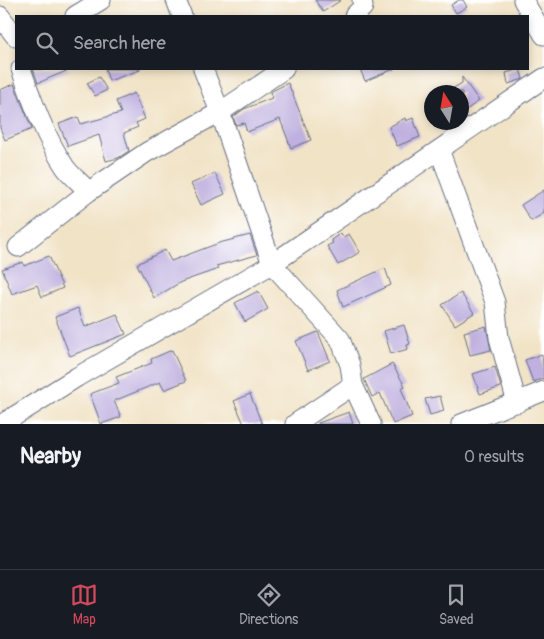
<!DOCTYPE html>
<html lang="en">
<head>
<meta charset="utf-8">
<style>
	:root { --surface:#171b24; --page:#242831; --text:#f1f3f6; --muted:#9ea1a6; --line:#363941; --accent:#d1495b }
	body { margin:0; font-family:Pangolin,sans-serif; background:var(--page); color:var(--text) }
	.compass { position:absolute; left:424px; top:85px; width:45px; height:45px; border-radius:50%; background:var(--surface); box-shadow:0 2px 8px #0003; rotate:349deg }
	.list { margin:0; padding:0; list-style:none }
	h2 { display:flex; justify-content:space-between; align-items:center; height:65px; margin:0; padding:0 20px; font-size:21px }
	h2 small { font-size:16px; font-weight:400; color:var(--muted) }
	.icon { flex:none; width:28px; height:28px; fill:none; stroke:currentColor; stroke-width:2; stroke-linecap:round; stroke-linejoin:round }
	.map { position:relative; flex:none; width:544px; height:424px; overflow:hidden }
	.search { position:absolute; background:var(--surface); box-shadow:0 2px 8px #0003; left:15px; right:15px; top:15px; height:55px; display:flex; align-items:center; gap:12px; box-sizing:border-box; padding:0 18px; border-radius:0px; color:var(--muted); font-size:19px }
	.sheet { height:145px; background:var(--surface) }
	nav { display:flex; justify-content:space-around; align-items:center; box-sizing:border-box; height:70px; border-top:1px solid var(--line); background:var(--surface); font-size:14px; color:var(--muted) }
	nav a { display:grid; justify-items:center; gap:2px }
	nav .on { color:var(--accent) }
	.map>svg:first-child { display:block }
</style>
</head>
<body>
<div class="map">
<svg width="544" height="424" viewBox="0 0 544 424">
	<rect width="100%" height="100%" fill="#fff"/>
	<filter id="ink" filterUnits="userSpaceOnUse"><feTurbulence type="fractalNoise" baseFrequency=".02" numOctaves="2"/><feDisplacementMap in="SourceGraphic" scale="10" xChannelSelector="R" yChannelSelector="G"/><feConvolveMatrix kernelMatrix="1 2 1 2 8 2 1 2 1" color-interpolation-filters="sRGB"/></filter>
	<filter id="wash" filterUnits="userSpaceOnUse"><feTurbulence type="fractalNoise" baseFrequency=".0096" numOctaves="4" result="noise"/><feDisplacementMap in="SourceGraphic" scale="20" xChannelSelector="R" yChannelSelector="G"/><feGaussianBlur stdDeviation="1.12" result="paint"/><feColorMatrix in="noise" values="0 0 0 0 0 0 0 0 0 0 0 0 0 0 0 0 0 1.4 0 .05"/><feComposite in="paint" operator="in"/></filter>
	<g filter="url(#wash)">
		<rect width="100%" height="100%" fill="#f1e3c6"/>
		<g id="blocks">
			<g fill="#bfb0df">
				<polygon points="315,0 341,0 323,12"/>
				<polygon points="459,0 463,0 467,7 456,13 451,5"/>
				<polygon points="33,69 71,69 38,83"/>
				<polygon points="105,69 140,69 140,70 109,81"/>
				<polygon points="360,69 394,69 365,81"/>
				<polygon points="520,69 523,79 508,84 506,73"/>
				<polygon points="99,77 107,90 95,96 87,83"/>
				<polygon points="462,77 479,101 466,110 462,105 462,92 447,92 462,83"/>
				<polygon points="288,83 311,140 291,148 280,119 247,132 244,123 236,125 233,117 244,109 272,98 270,92"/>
				<polygon points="14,84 32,129 5,140 0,128 0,90"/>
				<polygon points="134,93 145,119 136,123 138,127 124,133 129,151 118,158 106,161 99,135 68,146 59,124 78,117 81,124 121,113 116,101"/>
				<polygon points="405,118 406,121 413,118 420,137 397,146 389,127"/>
				<polygon points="215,173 225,194 201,205 191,184"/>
				<polygon points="544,190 544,213 531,221 521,205"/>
				<polygon points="341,233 343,237 349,234 360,252 338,265 327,246 333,243 331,240"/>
				<polygon points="250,235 257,255 216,266 218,269 181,282 154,298 137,264 165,250 171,261 219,243"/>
				<polygon points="49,256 63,288 42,297 37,285 12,294 2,269 23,262 24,266"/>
				<polygon points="385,268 391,285 343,307 337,290"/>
				<polygon points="258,291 268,309 245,322 235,303"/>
				<polygon points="461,293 474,313 455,325 442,305"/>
				<polygon points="78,308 85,327 117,314 126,334 70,356 55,317"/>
				<polygon points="404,325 410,344 407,345 408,349 391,354 384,331"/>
				<polygon points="486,326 491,350 470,355 464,332"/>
				<polygon points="318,332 330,361 308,370 296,341"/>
				<polygon points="172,350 186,381 164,390 160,382 114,401 121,417 101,424 90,394 119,383 116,377 152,363 151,359"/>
				<polygon points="542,354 544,378 533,382 525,360"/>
				<polygon points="392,364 405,386 401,388 412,416 393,424 380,393 372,397 364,379"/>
				<polygon points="495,367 501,387 480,394 473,374"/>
				<polygon points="250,394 262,424 244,424 234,401"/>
				<polygon points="440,396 444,411 430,415 425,399"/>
				<polygon points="349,412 353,424 318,424 318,423"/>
			</g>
		</g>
	</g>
	<g filter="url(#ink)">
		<use href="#blocks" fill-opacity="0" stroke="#666e82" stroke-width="1"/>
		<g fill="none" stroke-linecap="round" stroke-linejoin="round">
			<defs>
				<g id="minor">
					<polyline points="176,0 182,16"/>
					<polyline points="523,0 544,35"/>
					<polyline points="0,16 16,37"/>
					<polyline points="75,16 101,0"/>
					<polyline points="354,16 363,7 362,0"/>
					<path d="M21,69C33,103 45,137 65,167C71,176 82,183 88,192"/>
					<polyline points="203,69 220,112 272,264 340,339 350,365 353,385 371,424"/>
					<polyline points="440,152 495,302 499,338 517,403"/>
					<polyline points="18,247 88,192 147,152 220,112 284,69"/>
					<polyline points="2,424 77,377 272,264 544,78"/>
					<polyline points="295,424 353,385"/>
					<polyline points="461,424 544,391"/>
				</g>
			</defs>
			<use href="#minor" stroke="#666e82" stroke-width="21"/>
			<use href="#minor" stroke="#fff" stroke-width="19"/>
		</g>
	</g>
</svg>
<svg class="compass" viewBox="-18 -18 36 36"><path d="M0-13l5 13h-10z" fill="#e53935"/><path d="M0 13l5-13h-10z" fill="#9ea1a6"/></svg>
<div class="search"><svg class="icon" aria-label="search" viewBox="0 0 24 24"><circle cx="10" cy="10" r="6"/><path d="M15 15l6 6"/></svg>Search here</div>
</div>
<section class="sheet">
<h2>Nearby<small>0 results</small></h2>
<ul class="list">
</ul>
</section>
<nav>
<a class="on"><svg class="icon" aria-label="map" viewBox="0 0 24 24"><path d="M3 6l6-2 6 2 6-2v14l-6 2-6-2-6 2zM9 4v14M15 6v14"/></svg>Map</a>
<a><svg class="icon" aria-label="directions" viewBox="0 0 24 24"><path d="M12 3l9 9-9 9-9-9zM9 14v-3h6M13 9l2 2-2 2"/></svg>Directions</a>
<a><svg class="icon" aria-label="saved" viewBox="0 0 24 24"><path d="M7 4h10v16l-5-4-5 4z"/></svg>Saved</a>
</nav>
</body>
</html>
